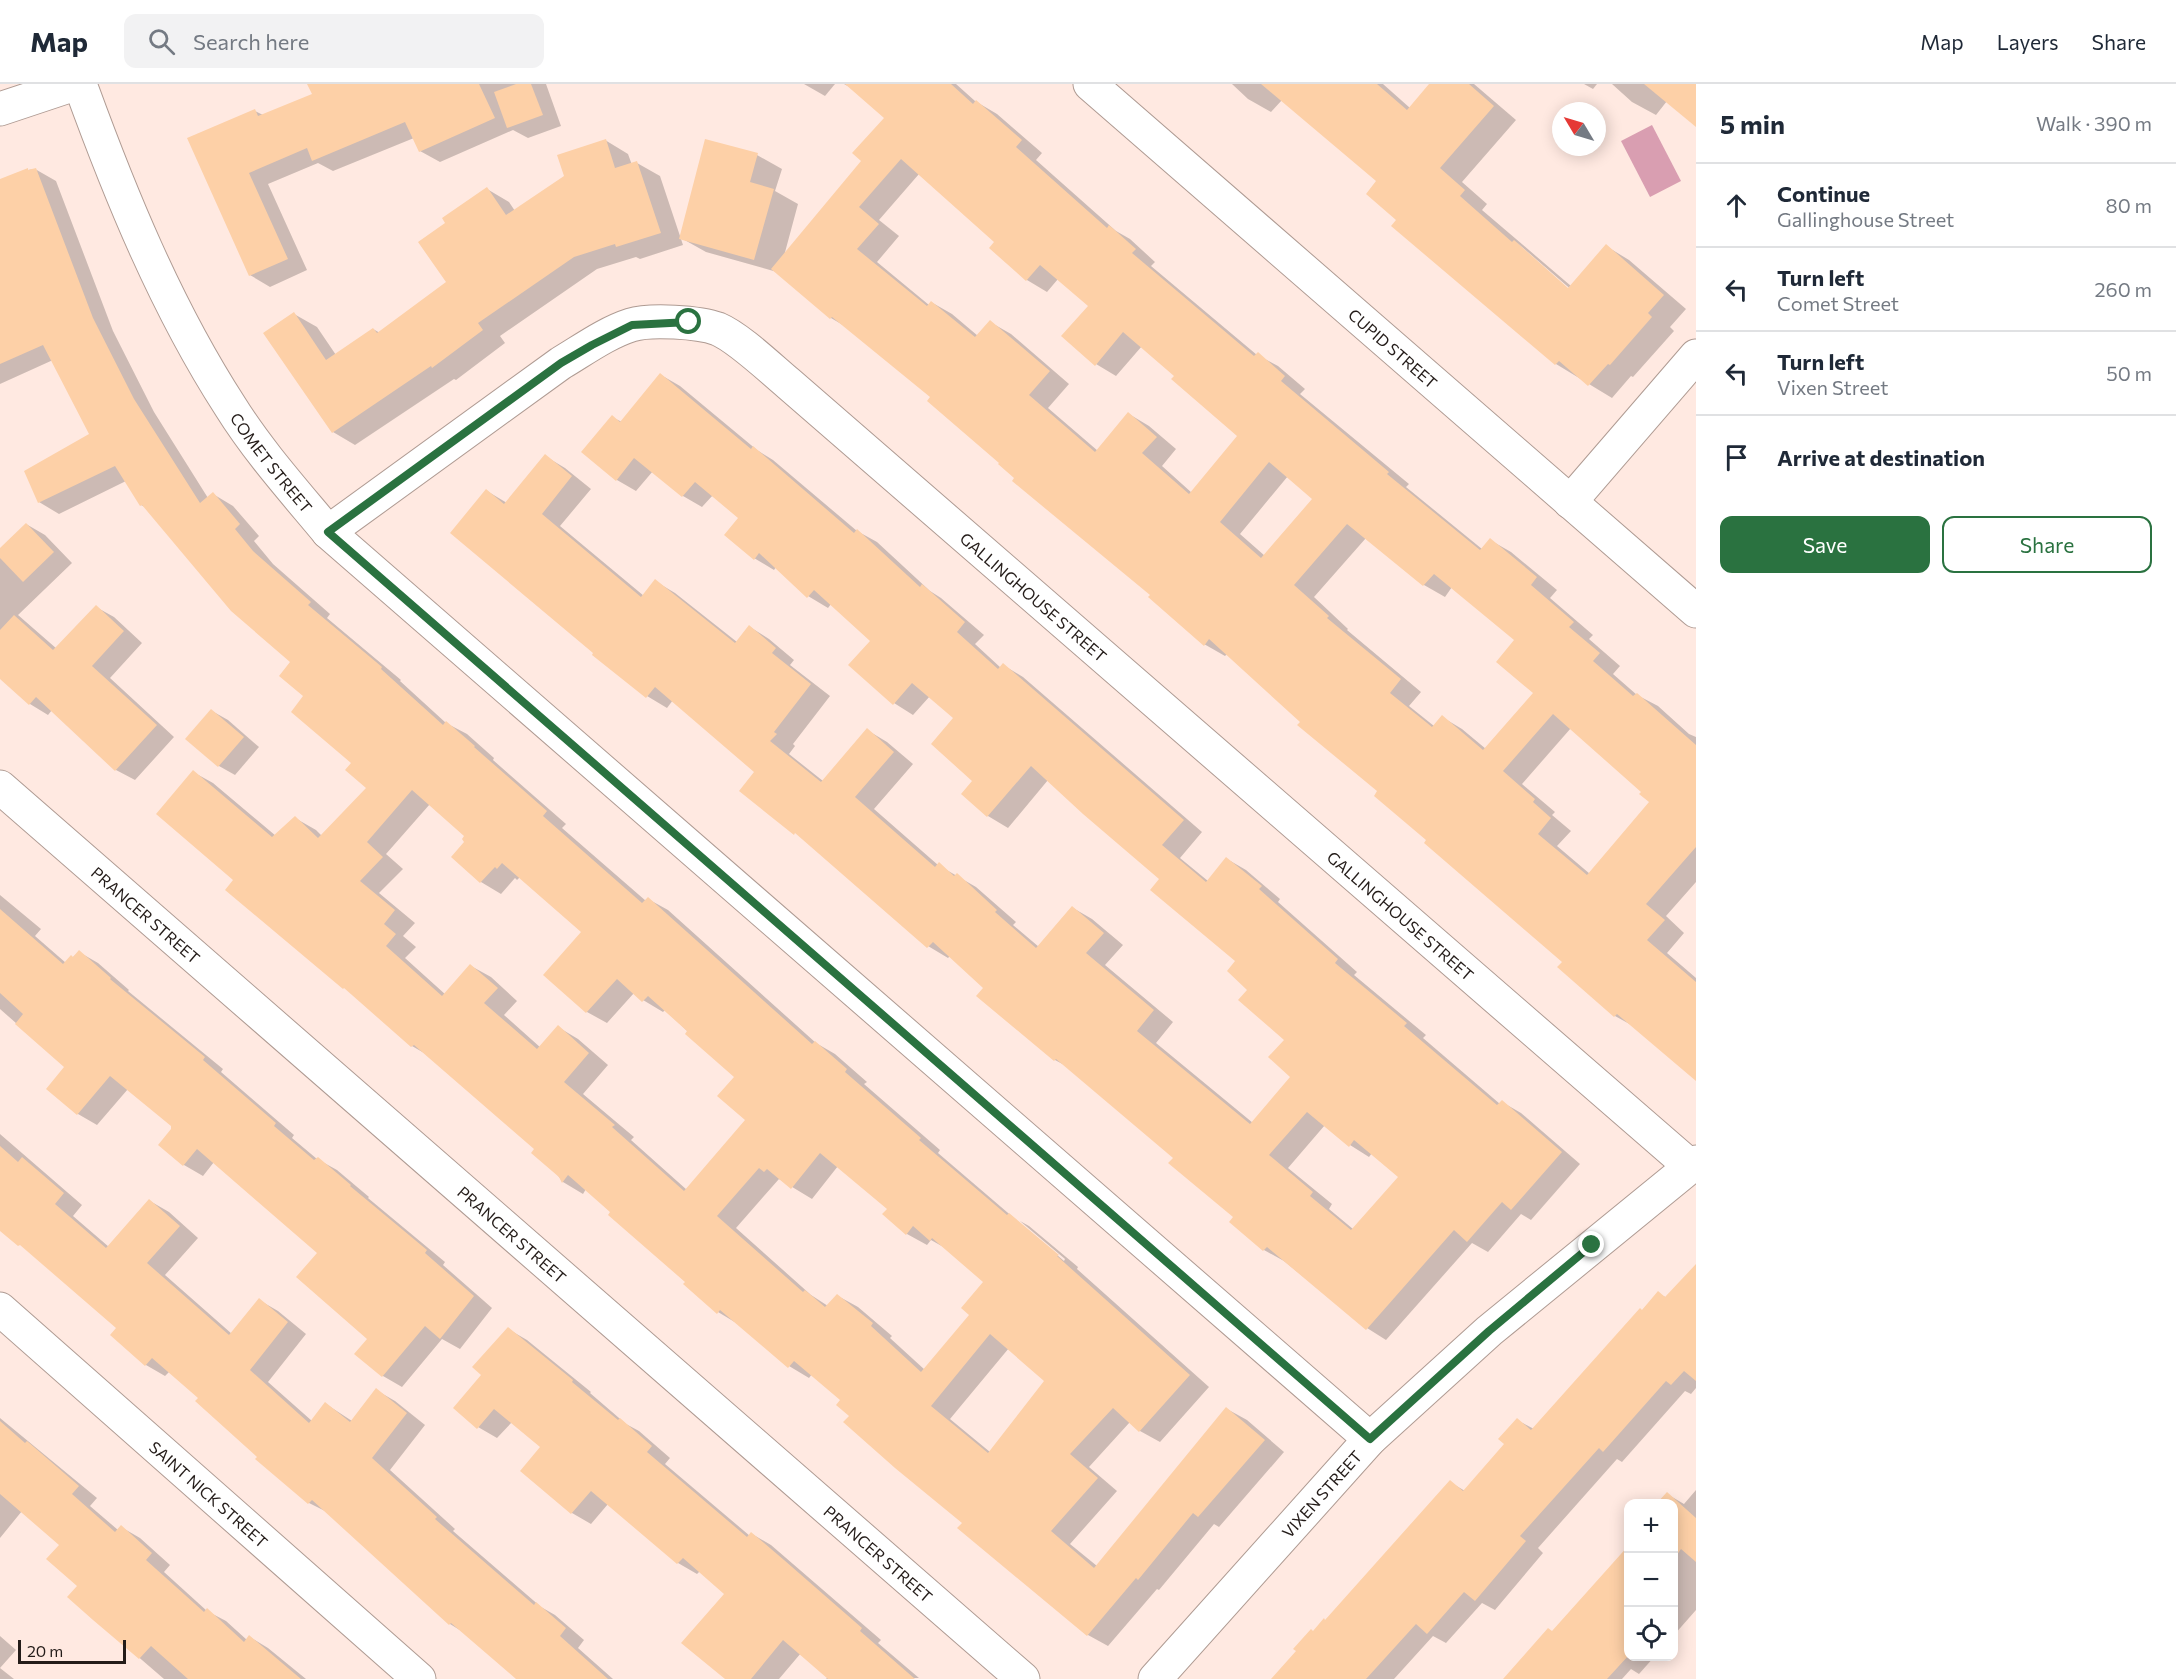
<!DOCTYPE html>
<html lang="en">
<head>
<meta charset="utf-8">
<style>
	:root { --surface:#fff; --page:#f2f2f3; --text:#1f2937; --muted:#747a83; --line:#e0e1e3; --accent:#2a7240 }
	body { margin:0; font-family:Commissioner,sans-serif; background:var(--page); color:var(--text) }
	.controls { position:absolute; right:18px; bottom:18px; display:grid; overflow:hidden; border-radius:12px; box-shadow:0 3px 15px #0003 }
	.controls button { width:54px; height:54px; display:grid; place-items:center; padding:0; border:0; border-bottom:2px solid var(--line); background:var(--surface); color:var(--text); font:30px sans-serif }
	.compass { position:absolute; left:1552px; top:18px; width:54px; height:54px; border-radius:50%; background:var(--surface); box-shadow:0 3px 15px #0003; rotate:308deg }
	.scale { position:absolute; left:18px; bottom:15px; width:108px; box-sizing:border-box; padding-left:6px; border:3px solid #241c19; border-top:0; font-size:16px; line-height:21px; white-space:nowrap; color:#241c19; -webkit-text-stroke:4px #ffe9e1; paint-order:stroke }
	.stop { position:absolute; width:18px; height:18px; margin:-14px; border:4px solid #2a7240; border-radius:50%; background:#fff }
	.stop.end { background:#2a7240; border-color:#fff; box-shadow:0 2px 6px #0008 }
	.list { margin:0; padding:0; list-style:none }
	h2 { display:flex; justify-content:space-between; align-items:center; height:78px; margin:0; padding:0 24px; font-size:26px }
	h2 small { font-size:20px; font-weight:400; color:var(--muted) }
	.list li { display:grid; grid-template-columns:39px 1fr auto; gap:18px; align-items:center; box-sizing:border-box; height:84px; padding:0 24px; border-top:2px solid var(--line) }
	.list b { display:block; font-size:22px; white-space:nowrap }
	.list p { margin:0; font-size:20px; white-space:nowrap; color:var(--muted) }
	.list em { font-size:20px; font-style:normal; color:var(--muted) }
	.actions { display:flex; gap:12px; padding:18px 24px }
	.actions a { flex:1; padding:14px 0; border:2px solid var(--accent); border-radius:12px; text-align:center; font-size:21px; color:var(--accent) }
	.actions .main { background:var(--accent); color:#fff }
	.icon { flex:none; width:33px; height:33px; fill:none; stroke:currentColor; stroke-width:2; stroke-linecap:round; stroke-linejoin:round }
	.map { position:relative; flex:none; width:1696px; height:1595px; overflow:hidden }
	header { display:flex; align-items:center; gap:36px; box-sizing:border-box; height:84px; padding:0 30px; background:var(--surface); border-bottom:2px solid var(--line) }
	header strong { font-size:28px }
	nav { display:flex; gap:33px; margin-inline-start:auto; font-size:21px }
	.search { width:420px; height:54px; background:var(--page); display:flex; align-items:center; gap:15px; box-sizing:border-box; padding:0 21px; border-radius:12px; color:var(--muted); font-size:22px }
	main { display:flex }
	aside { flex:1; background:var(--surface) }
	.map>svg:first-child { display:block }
</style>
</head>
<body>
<header>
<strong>Map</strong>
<div class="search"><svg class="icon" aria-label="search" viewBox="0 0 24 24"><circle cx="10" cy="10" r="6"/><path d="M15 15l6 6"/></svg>Search here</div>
<nav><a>Map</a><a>Layers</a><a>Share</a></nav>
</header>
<main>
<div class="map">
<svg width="1696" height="1595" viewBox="0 0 1696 1595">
	<rect width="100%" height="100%" fill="#ffe9e1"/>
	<polygon fill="#d99eb1" points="1652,41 1681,97 1650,113 1621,57"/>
	<g fill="#0003" fill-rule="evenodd">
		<polygon points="311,0 546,0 561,42 528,54 513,46 440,78 420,67 414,54 333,87 318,79 268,100 307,186 270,203 250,191 189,55 255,27 263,31 313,11"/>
		<polygon points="804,0 835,0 825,12"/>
		<path d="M844,0H956L975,17L997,30L1042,69L1036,76L1116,147L1130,155L1155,178L1151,182L1257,271L1278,282L1305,305L1300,310L1409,400L1406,403L1482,465L1490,456L1511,468L1557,506L1550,514L1593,551L1589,555L1620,582L1613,590L1637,611L1658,622L1689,650L1696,653V798L1666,832L1684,849L1667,869L1696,894V993L1635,943L1615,932L1564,878L1428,756L1379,707L1227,570L1225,572L1204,560L1152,511L1017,394L932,313L848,244L831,234L777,188L706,168L681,154L757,71L782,85L775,107L798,120L784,172L863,77L886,33L855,6ZM919,90L996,158L1027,196L1047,208L1058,195L1090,222L1096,280L1116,292L1142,262L1176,291L1239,352L1192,409L1162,382L1176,365L1149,342L1129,330L1098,367L1048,324L1069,300L1011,250L990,238L978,252L952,230L931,218L929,221L877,178L899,152L879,136ZM1288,392L1314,415L1265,472L1240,450ZM1366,454L1424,501L1445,513L1452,503L1516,556L1535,609L1486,665L1462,645L1442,633L1434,642L1409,622L1421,608L1347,546L1348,545L1314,513ZM1571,644L1643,707L1651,718L1590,790L1557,762L1571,747L1552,731L1555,728L1522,700Z"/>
		<path d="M1232,0H1383L1410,24L1431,0H1474L1516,36L1462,98L1487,120L1482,126L1571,202L1606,162L1629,176L1686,225L1670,243L1674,247L1633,293L1631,292L1612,314L1556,280L1398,136L1378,97L1282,16L1271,28L1248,15ZM1515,157L1574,208L1572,211Z"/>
		<polygon points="1584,0 1597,0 1593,5"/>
		<polygon points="1612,0 1696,0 1696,41 1667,17 1656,31 1632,18"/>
		<polygon points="605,56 628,70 632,81 637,79 660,92 683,161 640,175 636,173 597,185 500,252 505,259 456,296 454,295 355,361 333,348 294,230 317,243 336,271 373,245 380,249 448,199 447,140 487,105 509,118 515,127 566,93"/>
		<path d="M35,85L56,97L113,247L154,328L208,414L213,410L233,422L259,452L254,457L273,480L330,530L327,534L401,596L400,597L446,639L467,650L494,674L493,676L566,740L562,744L646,817L648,815L668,826L816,959L835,970L867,998L864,1000L940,1066L938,1069L1064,1177L1065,1175L1020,1137L1029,1142L1078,1183L1077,1185L1209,1303L1160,1358L1140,1347L1130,1338L1089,1383L1117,1407L1070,1460L1097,1482L1227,1325L1247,1336L1284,1368L1219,1443L1214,1440L1159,1506L1157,1505L1108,1562L1088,1551L964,1439L851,1332L842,1315L812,1290L809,1294L789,1282L738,1240L718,1228L586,1105L583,1110L563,1098L537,1065L431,973L412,962L235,796L193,688L213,699L276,752L295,734L316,746L322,752L368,704L353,679L305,612L292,578L147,424L141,421L126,397L59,430L39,418L91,351L53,276L0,300V96L28,86ZM430,720L466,752V758L453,773L481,798L501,810L515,794L517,796L520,793L584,848L545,891L587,928L607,939L634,909L643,916L663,928L665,926L736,993L747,1036L687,1106L631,1056L634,1053L583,1010L608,981L578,955L558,943L541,964L504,931L517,917L491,893L471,882L446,911L405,874L416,863L403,852L415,839L379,809L403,785L386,770ZM838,1082L889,1125L907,1150L927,1161L931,1156L947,1165L985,1198L971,1230L925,1286L890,1254L892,1252L858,1223L838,1212L828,1222L811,1211L736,1144L779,1095L812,1115ZM1009,1264L1046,1296L990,1368L950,1335Z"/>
		<path d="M661,291L680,302L757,366L773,376L857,447L877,458L930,507L941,514L984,551L975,560L1001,584L1003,581L1023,593L1202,748L1180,774L1208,797L1227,775L1246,786L1280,815L1278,818L1357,888L1354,891L1426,951L1423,954L1500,1020L1502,1018L1521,1029L1580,1080L1531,1136L1521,1130L1488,1168L1472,1159L1386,1256L1367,1244L1284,1177L1264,1166L1231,1138L1235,1132L1175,1074L1070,984L1055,976L985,904L950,872L948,874L928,862L804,755L741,706L757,688L673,616L667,624L647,612L594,570L487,407L507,419L545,372L565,384L591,405L560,442L644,512L655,497L675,509L737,558L750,543L769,555L794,576L790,581L830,612L793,660L795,662L789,670L823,697L867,646L887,658L913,680L874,725L938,781L976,803L1016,838L1013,841L1039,863L1073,824L1092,835L1123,861L1105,881L1173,938L1156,959L1253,1039L1292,993L1286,956L1249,906L1237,877L1161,795L1048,696L1008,744L988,732L963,710L974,696L956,634L930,612L913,631L894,619L872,557L831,520L828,524L808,512L776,483L774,486L754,474L741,434L713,411L702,423L683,412L653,387L636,407L617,396L612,333L622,338ZM1325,1041L1350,1061L1369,1073L1372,1069L1400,1093L1353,1145L1329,1125L1332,1120L1288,1084Z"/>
		<polygon points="26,440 45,451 72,479 18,531 57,565 96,523 114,533 142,559 110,594 174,653 135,696 116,686 52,626 48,631 30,620 0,593 0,466"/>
		<polygon points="212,627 228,636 259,663 235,691 219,682"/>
		<polygon points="0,811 41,845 35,852 66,879 79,868 98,879 129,906 128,907 223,985 221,988 294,1051 292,1054 317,1075 337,1086 369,1113 368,1114 445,1178 443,1181 492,1224 460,1265 442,1255 402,1303 383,1292 369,1255 319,1169 214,1078 203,1092 184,1081 172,1042 128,1005 97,1041 78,1030 66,983 0,925"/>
		<polygon points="0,1050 82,1121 73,1132 109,1163 150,1117 169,1128 198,1154 165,1191 232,1250 259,1216 278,1227 306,1250 268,1298 312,1337 326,1320 352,1337 376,1306 395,1317 425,1341 390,1386 455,1445 453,1447 541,1523 555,1531 584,1556 578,1564 613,1595 519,1595 463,1548 450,1540 329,1429 309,1419 257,1375 260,1373 200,1314 170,1287 165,1292 146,1281 112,1251 118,1244 29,1167 0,1145"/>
		<polygon points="1696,1182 1696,1304 1691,1310 1685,1307 1622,1378 1617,1375 1538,1464 1543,1469 1495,1526 1482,1519 1446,1559 1433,1552 1394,1595 1273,1595 1450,1398 1465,1407 1506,1360 1517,1336 1534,1345 1658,1209 1667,1214"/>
		<polygon points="508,1245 527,1256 591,1308 590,1309 626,1340 639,1347 670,1374 665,1380 750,1452 752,1450 771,1461 881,1556 878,1559 919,1594 826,1595 828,1593 801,1569 779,1595 727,1595 727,1510 700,1487 697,1490 678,1479 608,1420 591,1440 572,1429 522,1387 542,1363 512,1338 497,1354 478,1343 483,1291"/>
		<polygon points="0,1334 97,1414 90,1422 118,1446 121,1443 140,1454 170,1481 164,1488 207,1527 226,1537 247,1556 250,1553 268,1564 306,1595 164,1595 69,1513 79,1502 61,1461 22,1427 0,1454"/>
		<polygon points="1696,1406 1696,1526 1674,1551 1674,1420 1659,1420 1667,1410 1684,1420"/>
		<polygon points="1628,1463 1628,1572 1655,1572 1639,1590 1631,1585 1622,1595 1505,1595 1553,1548"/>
		<polygon points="0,1552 16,1566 0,1584 14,1595 0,1595"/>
	</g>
	<g fill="#fdd0a7" fill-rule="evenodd">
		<polygon points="307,0 479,0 495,34 419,68 405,38 312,77 307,64 249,89 288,175 249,192 187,54 255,25 258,32 312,10"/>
		<polygon points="516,0 531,0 543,31 507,44 494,8"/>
		<path d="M845,0H951L973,20L976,16L1022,56L1016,63L1107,144L1109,141L1136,165L1132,169L1254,272L1258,268L1285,292L1281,297L1389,388L1387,390L1480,466L1490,454L1537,493L1531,501L1574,538L1569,543L1600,569L1593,577L1633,612L1637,609L1696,661V763L1646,820L1665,836L1647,856L1696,898V997L1617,930L1614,933L1557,883L1562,878L1424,759L1426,756L1374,712L1377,707L1297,641L1300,638L1209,555L1204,562L1148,513L1150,511L1012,397L1014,394L998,380L999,379L927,317L930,313L832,233L830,235L771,185L861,77L852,69L884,34ZM901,75L994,158L989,164L1026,197L1040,181L1088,222L1061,252L1095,282L1123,248L1174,292L1171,295L1237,352L1189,410L1142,369L1157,353L1128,328L1095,368L1029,311L1050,287L990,236L975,253L931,217L927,222L857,165L879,140L859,123ZM1269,378L1312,415L1261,474L1220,438ZM1347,440L1423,502L1434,490L1514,556L1496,578L1533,609L1483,666L1442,631L1432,643L1390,609L1401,595L1327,534L1329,532L1294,501ZM1553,630L1641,708L1639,710L1649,718L1587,791L1538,750L1551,734L1533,718L1535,715L1503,687Z"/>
		<polygon points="1261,0 1377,0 1407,26 1429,0 1469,0 1494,22 1440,84 1465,106 1460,112 1512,158 1514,156 1568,204 1606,160 1664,211 1648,229 1652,233 1610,281 1608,280 1588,302 1559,277 1555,281 1391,142 1396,136 1366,110 1376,97"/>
		<polygon points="1644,0 1696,0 1696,43"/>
		<polygon points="606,55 615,84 637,77 661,149 616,163 615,160 574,173 478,239 483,246 432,284 431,282 332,349 263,249 294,228 326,276 373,244 377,249 446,198 418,158 445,139 442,134 487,103 506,131 564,92 557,71"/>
		<polygon points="705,55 758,69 750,98 774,105 754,176 679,155"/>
		<path d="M28,84V86L36,84L93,234L134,315L200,419L213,408L240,440L235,445L253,467L311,518L308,521L382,583L381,585L443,641L446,637L475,662L474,663L547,727L543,732L642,819L648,813L812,960L815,957L847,985L845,988L921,1054L919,1056L1007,1131L1009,1129L1059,1171L1057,1172L1190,1291L1139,1348L1113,1324L1070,1370L1098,1394L1051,1447L1094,1484L1226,1323L1265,1356L1198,1433L1193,1429L1138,1496L1136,1494L1087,1552L957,1444L962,1439L895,1384L843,1338L849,1332L836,1321L840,1316L794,1277L788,1284L720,1226L717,1230L683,1200L685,1198L608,1131L610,1128L568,1091L562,1099L559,1093L531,1069L534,1065L414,961L411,963L344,904L343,905L225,806L233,796L156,730L193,686L272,753L295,732L318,754L366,704L345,686L351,679L291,628L303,612L279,592L290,578L231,527L142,421L140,422L115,382L38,419L24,387L89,350L43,261L0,280V95ZM412,706L464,752L462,755L464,758L451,773L480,799L495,783L497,785L502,779L581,848L543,891L586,929L617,895L642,918L648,912L687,947L685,950L734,993L717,1012L745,1036L684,1107L612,1043L615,1041L564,998L589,969L558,941L537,965L484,919L498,904L470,880L442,912L386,862L396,850L384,840L395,826L360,797L383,773L367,758ZM820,1069L887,1125L882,1130L906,1151L913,1142L930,1157L932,1154L983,1198L961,1224L969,1231L921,1288L871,1242L873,1239L837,1210L825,1223L805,1206L803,1208L717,1132L759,1084L764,1088L767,1085L791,1105ZM990,1250L1044,1297L988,1369L931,1322Z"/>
		<path d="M660,289L751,365L753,362L854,449L857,445L920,503L922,500L965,538L957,548L998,585L1003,579L1184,736L1162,761L1206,798L1226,773L1262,802L1259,805L1338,875L1335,879L1407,939L1404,942L1497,1021L1502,1016L1562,1068L1511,1126L1502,1118L1467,1158L1454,1146L1366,1246L1267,1163L1263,1167L1229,1138L1233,1133L1168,1079L1173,1074L1056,975L1054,977L976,912L983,904L933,858L927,864L795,749L794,751L739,707L754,688L655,603L646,614L592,571L593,569L450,449L486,405L504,420L545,370L572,392L542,430L641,513L655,495L735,559L749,541L776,564L772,569L811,600L774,648L777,650L770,657L821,698L867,644L894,668L855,713L935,783L939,778L954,792L957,789L997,826L995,828L1036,864L1072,822L1104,849L1086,869L1154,926L1137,947L1250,1040L1290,993L1268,973L1284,956L1238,916L1247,906L1227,887L1235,877L1150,806L1159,795L1083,730L1031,682L987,733L961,710L972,697L931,660L953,634L912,599L893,621L848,581L870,557L814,506L807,514L759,469L754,476L724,451L738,434L695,398L682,413L634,374L616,397L581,368L612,331L620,338ZM1307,1028L1349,1063L1354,1056L1398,1093L1351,1146L1310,1112L1313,1108L1269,1071Z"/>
		<polygon points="26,439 54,468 23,498 0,474 0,464"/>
		<polygon points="96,521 124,547 92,582 157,641 115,687 36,613 29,621 0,595 0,546 14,531 53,566"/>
		<polygon points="211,625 244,653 218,683 185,655"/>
		<polygon points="0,825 63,880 71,871 73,873 79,866 111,894 110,895 205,973 203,976 276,1039 274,1042 314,1076 318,1073 351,1101 350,1102 427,1166 425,1169 474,1212 440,1255 425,1242 382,1293 354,1270 367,1255 296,1193 317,1169 197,1065 183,1082 158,1061 171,1045 171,1042 110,992 77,1031 46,1005 64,983 15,940 23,930 0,909"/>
		<polygon points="0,1062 18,1078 22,1073 64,1109 55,1120 106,1164 149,1115 180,1142 147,1179 229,1251 259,1214 288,1238 250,1286 309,1339 325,1318 350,1338 376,1304 407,1329 372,1374 437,1433 435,1435 534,1521 536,1518 566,1544 560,1552 608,1595 516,1595 451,1539 449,1541 312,1416 308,1420 255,1375 257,1373 195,1317 198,1314 152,1274 145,1282 110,1251 116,1244 20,1161 18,1162 0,1147"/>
		<polygon points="1696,1180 1696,1297 1684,1287 1671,1301 1666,1297 1603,1368 1599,1364 1520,1452 1526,1457 1475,1517 1464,1508 1427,1550 1416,1540 1366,1595 1271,1595 1296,1567 1293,1565 1311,1545 1313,1547 1324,1534 1325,1536 1450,1396 1463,1407 1504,1360 1498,1355 1517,1334 1531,1346 1640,1224 1642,1226 1658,1207 1665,1213"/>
		<polygon points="508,1243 573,1296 572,1298 618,1336 620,1334 652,1362 647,1368 747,1453 751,1448 784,1476 862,1544 860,1547 915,1595 828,1595 783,1556 751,1595 725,1595 681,1559 724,1510 683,1474 677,1480 591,1407 571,1430 520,1387 540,1363 494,1325 477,1345 453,1324 481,1291 472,1283"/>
		<polygon points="0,1337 25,1359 27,1357 79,1402 72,1410 115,1448 121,1441 152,1469 146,1476 204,1528 207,1524 244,1558 249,1551 301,1595 188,1595 151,1562 139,1575 93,1536 67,1513 77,1502 46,1475 59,1461 0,1410"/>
		<polygon points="1667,1408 1696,1434 1696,1478 1681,1465 1674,1475 1674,1419 1657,1419"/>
		<polygon points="1629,1461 1629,1571 1607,1595 1503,1595 1548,1544 1552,1547"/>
	</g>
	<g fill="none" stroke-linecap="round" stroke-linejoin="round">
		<defs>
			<g id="minor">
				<path id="s1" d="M80,0C120,110 166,223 230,322C258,367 294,407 328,448L1370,1355"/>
				<path id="s2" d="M1090,0L1696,527"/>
				<polyline points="0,25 75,0"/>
				<polyline points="1570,418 1696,272"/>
				<path id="s3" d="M328,448L561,279C583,266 606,249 631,241C650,235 699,238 718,245C739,254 770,284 788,299L1690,1082"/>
				<path id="s4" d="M0,703L1023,1595"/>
				<path id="s5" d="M0,1225L419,1595"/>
				<path id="s6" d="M1155,1595L1370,1355L1489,1247L1696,1078"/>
			</g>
		</defs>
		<use href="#minor" stroke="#af9b93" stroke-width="35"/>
		<use href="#minor" stroke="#fff" stroke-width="33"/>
	</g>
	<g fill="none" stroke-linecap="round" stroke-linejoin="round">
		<polyline stroke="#2a7240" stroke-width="8" points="689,238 632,241 592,261 561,279 328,448 1370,1355 1489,1247 1592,1161"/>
	</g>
	<g text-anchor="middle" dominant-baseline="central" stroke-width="5" stroke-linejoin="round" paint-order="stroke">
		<g font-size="16" fill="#241c19" stroke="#ffe9e1">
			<text stroke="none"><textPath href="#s2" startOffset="402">CUPID STREET</textPath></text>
			<text stroke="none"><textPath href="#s1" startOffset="426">COMET STREET</textPath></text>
			<text stroke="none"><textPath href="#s3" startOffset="870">GALLINGHOUSE STREET</textPath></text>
			<text stroke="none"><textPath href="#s4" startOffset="194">PRANCER STREET</textPath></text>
			<text stroke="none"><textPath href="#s3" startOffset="1356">GALLINGHOUSE STREET</textPath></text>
			<text stroke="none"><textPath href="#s4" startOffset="680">PRANCER STREET</textPath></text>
			<text stroke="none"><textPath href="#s6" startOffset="249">VIXEN STREET</textPath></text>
			<text stroke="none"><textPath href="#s5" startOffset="279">SAINT NICK STREET</textPath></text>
			<text stroke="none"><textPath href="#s4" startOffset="1166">PRANCER STREET</textPath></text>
		</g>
	</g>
</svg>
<div class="controls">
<button>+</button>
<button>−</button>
<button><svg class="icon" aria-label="locate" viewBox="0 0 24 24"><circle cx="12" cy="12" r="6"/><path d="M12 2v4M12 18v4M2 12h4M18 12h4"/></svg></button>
</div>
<svg class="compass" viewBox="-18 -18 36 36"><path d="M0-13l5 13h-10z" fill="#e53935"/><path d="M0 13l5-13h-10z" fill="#747a83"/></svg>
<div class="scale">20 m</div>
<div class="stop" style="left:689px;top:238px"></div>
<div class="stop end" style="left:1592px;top:1161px"></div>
</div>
<aside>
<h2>5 min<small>Walk · 390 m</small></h2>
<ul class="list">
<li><svg class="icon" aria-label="ahead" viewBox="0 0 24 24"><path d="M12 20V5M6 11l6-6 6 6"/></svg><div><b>Continue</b><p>Gallinghouse Street</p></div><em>80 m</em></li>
<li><svg class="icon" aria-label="left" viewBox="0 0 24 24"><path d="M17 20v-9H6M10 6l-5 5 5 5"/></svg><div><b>Turn left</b><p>Comet Street</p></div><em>260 m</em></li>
<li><svg class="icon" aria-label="left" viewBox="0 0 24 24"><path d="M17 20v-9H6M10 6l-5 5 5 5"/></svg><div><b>Turn left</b><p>Vixen Street</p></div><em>50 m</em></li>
<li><svg class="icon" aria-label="arrive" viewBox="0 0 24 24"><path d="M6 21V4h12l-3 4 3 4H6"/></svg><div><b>Arrive at destination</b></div></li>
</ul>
<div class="actions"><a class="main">Save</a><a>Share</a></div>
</aside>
</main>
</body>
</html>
